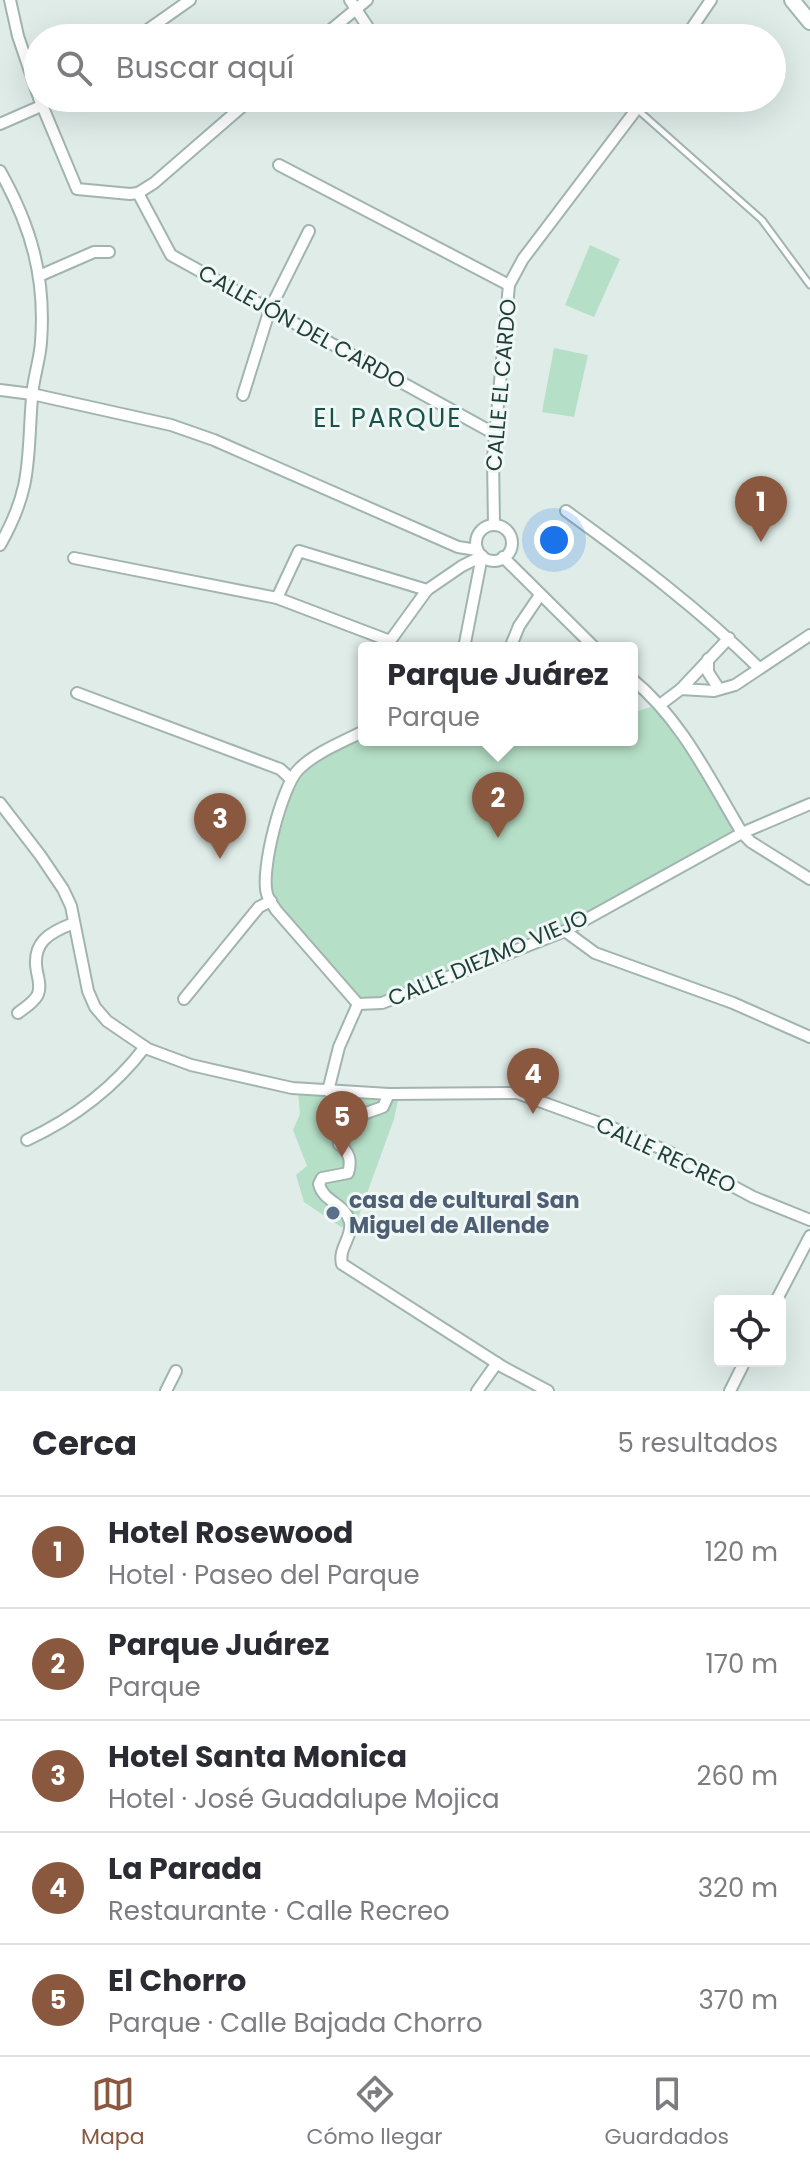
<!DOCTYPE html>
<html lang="es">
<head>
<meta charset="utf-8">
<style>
	:root { --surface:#fff; --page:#f2f2f3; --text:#2b2b33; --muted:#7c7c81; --line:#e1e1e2; --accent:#8a583f }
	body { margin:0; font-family:Poppins,sans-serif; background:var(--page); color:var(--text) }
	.controls { position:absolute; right:24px; bottom:24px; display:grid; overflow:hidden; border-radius:8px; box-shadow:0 8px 32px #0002 }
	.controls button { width:72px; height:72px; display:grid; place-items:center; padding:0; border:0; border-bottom:2px solid var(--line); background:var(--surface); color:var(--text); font:40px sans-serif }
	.you { position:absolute; left:554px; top:540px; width:28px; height:28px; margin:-20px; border:6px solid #fff; border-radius:50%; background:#1a73e8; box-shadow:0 0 0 12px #1a73e833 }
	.badge { display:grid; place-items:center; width:52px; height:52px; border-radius:50%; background:var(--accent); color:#fff; font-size:26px; font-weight:700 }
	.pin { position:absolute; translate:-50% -66px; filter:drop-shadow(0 2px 4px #0008) }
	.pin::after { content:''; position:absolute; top:42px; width:28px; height:24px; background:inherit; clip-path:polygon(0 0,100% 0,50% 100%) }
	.popup { position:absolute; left:358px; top:642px; width:280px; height:104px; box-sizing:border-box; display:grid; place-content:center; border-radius:8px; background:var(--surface); filter:drop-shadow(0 2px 6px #0005); font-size:26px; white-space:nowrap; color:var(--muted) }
	.popup b { font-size:30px; color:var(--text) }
	.popup::after { content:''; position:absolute; left:50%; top:100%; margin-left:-16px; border:16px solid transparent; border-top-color:var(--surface) }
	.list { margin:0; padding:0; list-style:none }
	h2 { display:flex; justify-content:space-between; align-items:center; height:104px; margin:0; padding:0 32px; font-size:34px }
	h2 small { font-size:26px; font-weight:400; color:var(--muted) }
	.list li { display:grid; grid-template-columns:52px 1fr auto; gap:24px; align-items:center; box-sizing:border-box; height:112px; padding:0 32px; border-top:2px solid var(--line) }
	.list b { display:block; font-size:30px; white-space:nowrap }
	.list p { margin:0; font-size:26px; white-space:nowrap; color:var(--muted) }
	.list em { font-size:26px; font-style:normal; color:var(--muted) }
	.icon { flex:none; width:44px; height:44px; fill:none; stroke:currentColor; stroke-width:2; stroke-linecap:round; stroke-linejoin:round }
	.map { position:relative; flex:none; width:810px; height:1391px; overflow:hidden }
	.search { position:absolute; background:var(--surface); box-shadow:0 8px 32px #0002; left:24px; right:24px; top:24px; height:88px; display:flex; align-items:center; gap:20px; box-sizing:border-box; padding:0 28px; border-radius:44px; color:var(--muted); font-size:30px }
	.sheet { height:664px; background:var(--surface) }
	nav { display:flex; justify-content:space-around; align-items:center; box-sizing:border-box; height:112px; border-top:2px solid var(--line); background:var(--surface); font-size:22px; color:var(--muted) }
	nav a { display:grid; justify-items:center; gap:4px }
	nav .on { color:var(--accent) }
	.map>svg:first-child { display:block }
</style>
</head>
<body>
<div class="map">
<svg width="810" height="1391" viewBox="0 0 810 1391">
	<rect width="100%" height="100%" fill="#dfece8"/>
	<g fill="#b6dfc7">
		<polygon points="590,245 620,259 594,317 565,305"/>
		<polygon points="554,348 588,355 574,417 542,412"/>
		<polygon points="657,705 675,727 735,829 567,924 372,1002 357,997 281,909 270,893 269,879 273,845 293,781 312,761 364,733 364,740 632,740 632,713"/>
		<polygon points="298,1091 360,1098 400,1091 394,1119 354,1229 341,1227 304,1202 296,1175 307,1166 293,1130 300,1114"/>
	</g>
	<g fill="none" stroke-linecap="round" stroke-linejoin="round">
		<defs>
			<polyline id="lane" points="638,110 762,220 810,285"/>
			<g id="street">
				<polyline points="10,0 18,36 38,95"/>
				<polyline points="350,0 375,38"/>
				<polyline points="136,38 190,0"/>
				<polyline points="321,38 367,0"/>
				<polyline points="685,38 711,0"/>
				<polyline points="39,98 77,189 130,194 138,193 154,183 252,98"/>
				<polyline points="0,124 41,106 52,98"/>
				<polyline points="279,165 509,285"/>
				<path d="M0,171C31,226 46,278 41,342C40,360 33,378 32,397C27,459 33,487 0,545"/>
				<polyline points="138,193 171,255 495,434"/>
				<polyline points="39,276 94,252 109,252"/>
				<polyline points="0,390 32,394 171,425 214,440 458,547 477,550"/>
				<polyline points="243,395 270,309 309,231"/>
				<path d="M566,511C634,560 699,609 759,668"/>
				<polyline points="494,525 493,458 509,285 523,259 645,98"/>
				<circle cx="494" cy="543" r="18"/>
				<polyline points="503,557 595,648"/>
				<polyline points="74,558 277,598 390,641 427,590 462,566 482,556"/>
				<polyline points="277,598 299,551 427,590"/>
				<polyline points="464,648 482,556"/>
				<polyline points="510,648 519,626 540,595"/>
				<polyline points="708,659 708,672 719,689"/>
				<path d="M632,679C682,720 709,778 742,833L751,842L810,879"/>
				<polyline points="681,689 729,638"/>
				<polyline points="77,693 280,769 291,779"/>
				<polyline points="661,704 681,689 714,691 735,685 810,635"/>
				<polyline points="0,803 40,855 63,889 71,906 88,991 95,1007 107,1021 148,1049 191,1065 292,1088 389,1094 517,1093 613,1128 669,1152 753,1197 810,1220"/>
				<polyline points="565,931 595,953 733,1003 810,1037"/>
				<polyline points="184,999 259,907 271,901"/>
				<polyline points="358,1004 382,1003 565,931 742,833 810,804"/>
				<path d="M358,1004L276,910C273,905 268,899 267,894C260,871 282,785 299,769C316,752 343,742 364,731"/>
				<path d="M18,1013C24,1008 32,1004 37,996C41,989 39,980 37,972C31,942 50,932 74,923"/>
				<polyline points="328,1091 339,1047 358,1004"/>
				<path d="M389,1094L383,1107C365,1114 335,1120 339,1144C349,1152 352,1160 348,1173L322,1178L319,1184C323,1202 345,1203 350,1222C353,1237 338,1248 342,1264L503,1367L548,1391"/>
				<path d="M27,1140C74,1118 113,1089 145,1047"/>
				<polyline points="776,1301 810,1236"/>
				<polyline points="166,1391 176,1371"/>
				<polyline points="477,1391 497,1363"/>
				<polyline points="730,1391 745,1361"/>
			</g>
			<polyline id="secondary" points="792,0 810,22"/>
		</defs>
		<use href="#lane" stroke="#a2b4b0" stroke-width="9"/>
		<use href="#street" stroke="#a2b4b0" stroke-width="14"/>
		<use href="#secondary" stroke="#9db8b2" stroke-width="18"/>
		<use href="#lane" stroke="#fff" stroke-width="5"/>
		<use href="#street" stroke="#fff" stroke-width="10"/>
		<use href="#secondary" stroke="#fff" stroke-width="14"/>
	</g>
	<circle fill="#5c6f8a" stroke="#f0f8f5" stroke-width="3" cx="333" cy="1213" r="8"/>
	<g text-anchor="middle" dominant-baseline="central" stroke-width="6" stroke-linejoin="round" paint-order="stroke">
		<g font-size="22" fill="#1f3d39" stroke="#f0f8f5">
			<text transform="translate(302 327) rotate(29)">CALLEJÓN DEL CARDO</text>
			<text transform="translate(501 385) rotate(-85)">CALLE EL CARDO</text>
			<text transform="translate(488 958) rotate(-23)">CALLE DIEZMO VIEJO</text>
			<text transform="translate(666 1155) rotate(25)">CALLE RECREO</text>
		</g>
		<g font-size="22" font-weight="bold" fill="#4e5e75" stroke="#f0f8f5" text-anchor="start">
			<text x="349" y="1200">casa de cultural San<tspan x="349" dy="25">Miguel de Allende</tspan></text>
		</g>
		<g font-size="26" letter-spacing="2" fill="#1a514b" stroke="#f0f8f5">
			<text x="388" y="418">EL PARQUE</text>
		</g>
	</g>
</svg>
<div class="controls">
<button><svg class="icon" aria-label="locate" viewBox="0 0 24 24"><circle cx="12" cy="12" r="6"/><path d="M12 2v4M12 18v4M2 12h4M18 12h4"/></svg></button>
</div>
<div class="you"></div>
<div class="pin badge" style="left:761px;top:542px">1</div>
<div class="pin badge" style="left:498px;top:838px">2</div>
<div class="popup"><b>Parque Juárez</b>Parque</div>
<div class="pin badge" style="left:220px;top:859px">3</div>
<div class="pin badge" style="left:533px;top:1114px">4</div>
<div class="pin badge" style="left:342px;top:1157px">5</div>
<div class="search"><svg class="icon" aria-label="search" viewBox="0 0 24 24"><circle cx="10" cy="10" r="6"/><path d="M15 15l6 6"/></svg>Buscar aquí</div>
</div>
<section class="sheet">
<h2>Cerca<small>5 resultados</small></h2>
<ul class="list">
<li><span class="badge">1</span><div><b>Hotel Rosewood</b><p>Hotel · Paseo del Parque</p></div><em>120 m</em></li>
<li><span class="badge">2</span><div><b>Parque Juárez</b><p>Parque</p></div><em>170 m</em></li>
<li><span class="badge">3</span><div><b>Hotel Santa Monica</b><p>Hotel · José Guadalupe Mojica</p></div><em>260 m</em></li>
<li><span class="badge">4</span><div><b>La Parada</b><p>Restaurante · Calle Recreo</p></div><em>320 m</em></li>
<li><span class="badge">5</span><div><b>El Chorro</b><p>Parque · Calle Bajada Chorro</p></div><em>370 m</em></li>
</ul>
</section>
<nav>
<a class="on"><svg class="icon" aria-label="map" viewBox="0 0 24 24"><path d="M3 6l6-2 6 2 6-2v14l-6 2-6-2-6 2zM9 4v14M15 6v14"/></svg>Mapa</a>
<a><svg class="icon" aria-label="directions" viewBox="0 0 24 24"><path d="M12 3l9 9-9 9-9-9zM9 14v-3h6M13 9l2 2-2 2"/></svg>Cómo llegar</a>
<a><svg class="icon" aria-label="saved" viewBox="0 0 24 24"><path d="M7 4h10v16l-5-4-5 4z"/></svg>Guardados</a>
</nav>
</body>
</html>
